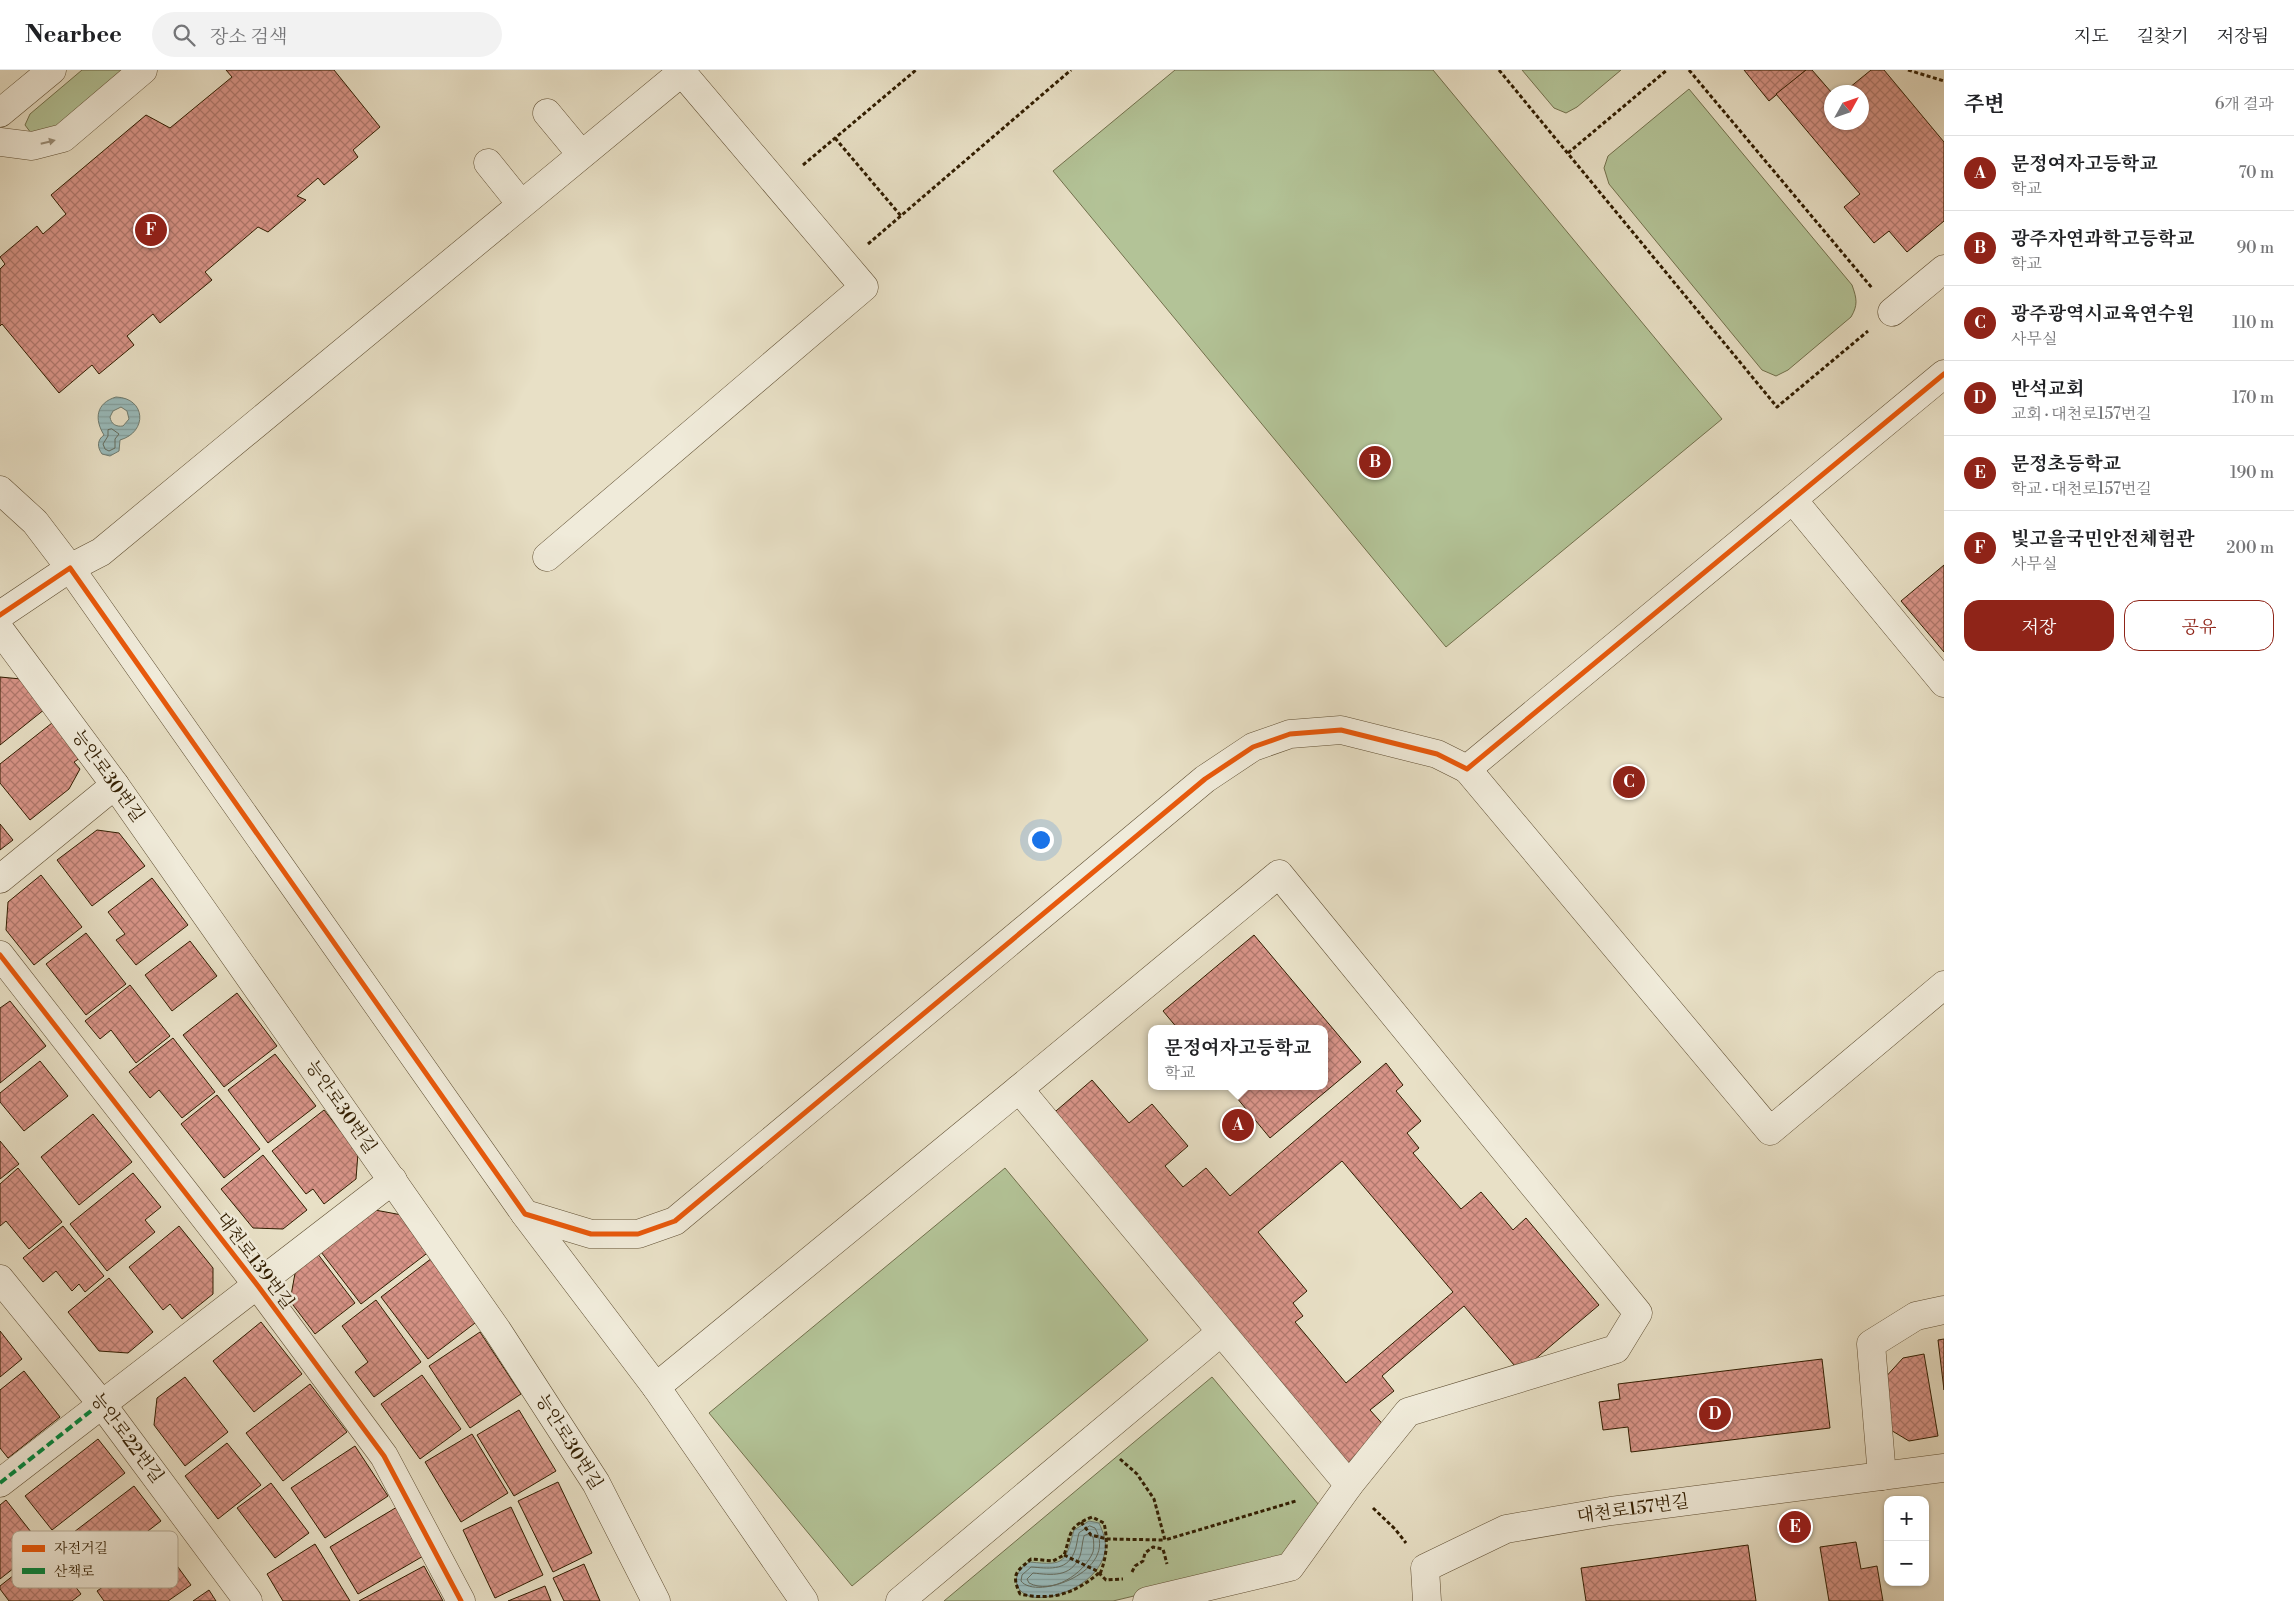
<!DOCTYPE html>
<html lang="ko">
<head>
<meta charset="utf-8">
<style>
	:root { --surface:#fff; --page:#f2f2f2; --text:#202124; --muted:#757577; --line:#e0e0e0; --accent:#8f2418 }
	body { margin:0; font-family:"Libre Bodoni","Noto Serif KR",serif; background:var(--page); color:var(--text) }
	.controls { position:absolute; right:15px; bottom:15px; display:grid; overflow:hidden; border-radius:10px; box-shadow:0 1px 4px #0004 }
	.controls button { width:45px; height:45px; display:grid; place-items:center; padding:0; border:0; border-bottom:1px solid var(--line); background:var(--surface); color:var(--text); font:25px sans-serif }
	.compass { position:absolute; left:1824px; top:15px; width:45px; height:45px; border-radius:50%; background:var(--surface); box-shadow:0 1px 4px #0004; rotate:50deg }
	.you { position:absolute; left:1040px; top:769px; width:18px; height:18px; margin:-12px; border:4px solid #fff; border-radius:50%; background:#1a73e8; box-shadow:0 0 0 8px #1a73e833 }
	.badge { display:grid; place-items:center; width:32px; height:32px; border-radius:50%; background:var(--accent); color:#fff; font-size:16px; font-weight:700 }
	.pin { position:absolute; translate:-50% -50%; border:2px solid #fff; box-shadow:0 1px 5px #0006 }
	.popup { position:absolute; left:1148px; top:955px; width:180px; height:65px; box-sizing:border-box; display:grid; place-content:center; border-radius:10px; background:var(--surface); filter:drop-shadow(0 1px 4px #0005); font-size:16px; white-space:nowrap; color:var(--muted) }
	.popup b { font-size:19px; color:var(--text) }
	.popup::after { content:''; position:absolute; left:50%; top:100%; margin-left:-10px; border:10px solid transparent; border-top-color:var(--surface) }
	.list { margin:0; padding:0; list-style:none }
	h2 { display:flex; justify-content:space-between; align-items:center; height:65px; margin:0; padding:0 20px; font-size:21px }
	h2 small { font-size:16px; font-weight:400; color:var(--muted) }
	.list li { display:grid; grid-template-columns:32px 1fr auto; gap:15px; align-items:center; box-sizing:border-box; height:75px; padding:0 20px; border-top:1px solid var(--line) }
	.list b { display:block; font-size:19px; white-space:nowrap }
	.list p { margin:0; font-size:16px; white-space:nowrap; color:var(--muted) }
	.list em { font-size:16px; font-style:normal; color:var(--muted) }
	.actions { display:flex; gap:10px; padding:15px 20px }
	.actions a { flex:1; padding:11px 0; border:1px solid var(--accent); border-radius:15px; text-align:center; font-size:18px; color:var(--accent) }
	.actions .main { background:var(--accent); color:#fff }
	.icon { flex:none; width:28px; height:28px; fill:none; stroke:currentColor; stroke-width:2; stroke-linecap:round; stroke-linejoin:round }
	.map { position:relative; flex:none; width:1944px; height:1531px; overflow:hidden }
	header { display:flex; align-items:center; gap:30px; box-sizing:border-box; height:70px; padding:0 25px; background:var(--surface); border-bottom:1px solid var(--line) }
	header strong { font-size:24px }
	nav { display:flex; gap:28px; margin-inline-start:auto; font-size:18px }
	.search { width:350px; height:45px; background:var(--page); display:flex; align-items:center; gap:12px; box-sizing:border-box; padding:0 18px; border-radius:28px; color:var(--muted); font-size:19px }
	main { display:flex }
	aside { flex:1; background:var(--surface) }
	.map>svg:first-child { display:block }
</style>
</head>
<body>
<header>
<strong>Nearbee</strong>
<div class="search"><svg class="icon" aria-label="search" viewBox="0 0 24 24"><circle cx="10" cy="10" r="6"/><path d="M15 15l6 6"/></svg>장소 검색</div>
<nav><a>지도</a><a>길찾기</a><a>저장됨</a></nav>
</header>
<main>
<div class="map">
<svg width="1944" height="1531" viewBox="0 0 1944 1531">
	<defs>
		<pattern id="water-rules" width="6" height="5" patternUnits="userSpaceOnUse" patternTransform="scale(1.25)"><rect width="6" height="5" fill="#9bb"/><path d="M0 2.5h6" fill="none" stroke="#84a09f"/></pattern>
		<pattern id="building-cross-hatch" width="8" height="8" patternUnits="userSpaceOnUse" patternTransform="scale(1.25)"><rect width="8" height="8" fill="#d89488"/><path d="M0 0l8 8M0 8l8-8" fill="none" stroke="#b0786d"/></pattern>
	</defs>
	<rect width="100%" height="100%" fill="#e8e0c6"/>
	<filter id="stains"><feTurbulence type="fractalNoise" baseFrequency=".004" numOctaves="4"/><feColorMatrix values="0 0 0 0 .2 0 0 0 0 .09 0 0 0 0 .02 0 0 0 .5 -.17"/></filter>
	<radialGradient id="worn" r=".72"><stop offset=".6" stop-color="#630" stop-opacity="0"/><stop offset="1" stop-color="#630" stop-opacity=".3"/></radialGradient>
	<g fill="#b3c397" stroke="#72704c">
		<polygon points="82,0 131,0 61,61 31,63 25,55 30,44"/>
		<polygon points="1175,0 1433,0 1722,349 1446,577 1053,101"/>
		<polygon points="1522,0 1621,0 1577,37 1566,43 1554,38"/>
		<path d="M1689,19L1852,215C1857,229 1858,235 1851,247L1788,300L1776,306L1762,300L1609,114L1604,98L1608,86Z"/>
		<polygon points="1005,1098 1148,1270 852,1516 709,1343"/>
		<polygon points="1212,1307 1319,1435 1280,1491 1113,1531 944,1531"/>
	</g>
	<g fill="url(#water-rules)" stroke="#6f7c70" fill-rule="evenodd">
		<path d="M116,327C146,328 148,362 120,370L119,381L110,386L102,384C97,377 97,370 104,365C94,349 96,333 116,327ZM121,337L127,341L129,349L123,356C116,357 111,354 110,347L113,341Z"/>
		<path d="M1089,1451L1099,1453C1103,1462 1107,1472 1105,1482C1099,1511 1059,1531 1032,1527C1010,1521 1013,1500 1030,1492C1066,1496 1065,1492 1074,1460Z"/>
	</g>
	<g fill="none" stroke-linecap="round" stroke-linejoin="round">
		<g stroke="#656c5e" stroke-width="1">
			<polygon points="112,359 119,364 115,369 115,378 109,381 105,379 103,374 108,366 108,360"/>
			<path d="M1090,1456L1095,1458C1120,1501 1036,1531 1021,1511L1022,1505L1031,1497C1047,1498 1066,1502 1074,1483C1077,1477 1077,1469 1079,1463Z"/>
			<path d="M1089,1464L1093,1467C1094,1472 1094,1478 1093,1482C1084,1504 1052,1525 1029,1513L1027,1509L1033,1503C1051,1505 1071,1508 1080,1486C1082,1480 1082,1473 1084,1466Z"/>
		</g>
	</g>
	<g fill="url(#building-cross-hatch)" stroke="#311d00" fill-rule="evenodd">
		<polygon points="226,0 334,0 380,57 353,80 358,87 324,115 318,108 297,126 306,130 268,162 258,157 205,202 212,210 160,253 153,244 127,266 134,275 99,304 92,295 59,323 2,254 0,256 0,199 5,194 0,187 37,156 43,164 66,144 51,125 146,45 170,58 232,7"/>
		<polygon points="1744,0 1806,0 1769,31"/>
		<polygon points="1806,0 1812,0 1832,23 1832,52 1862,52 1862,22 1844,22 1871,0 1884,0 1944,72 1944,151 1907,182 1889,161 1874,173 1844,137 1860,124 1776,24"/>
		<polygon points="1944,495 1944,582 1901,531"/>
		<polygon points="0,607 21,609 45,639 0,675"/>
		<polygon points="52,653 80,688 74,692 80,699 69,719 30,750 0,713 0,694"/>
		<polygon points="0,754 13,770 0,780"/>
		<polygon points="97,760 119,763 145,796 92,836 57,790"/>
		<polygon points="41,805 82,857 34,895 6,860 8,832"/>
		<polygon points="152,808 188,855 136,895 116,870 125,864 108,842"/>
		<polygon points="86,863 126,914 86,945 46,894"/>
		<polygon points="1254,865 1361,992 1270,1068 1227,1016 1324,1016 1324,959 1178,959 1163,941"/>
		<polygon points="190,871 217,906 172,941 145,905"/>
		<polygon points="130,915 170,966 136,993 111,960 100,969 85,951"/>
		<polygon points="237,923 277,976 224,1017 183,965"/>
		<polygon points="10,931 46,976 0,1013 0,938"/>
		<polygon points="173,968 215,1022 182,1048 159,1020 150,1028 129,1002"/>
		<polygon points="275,984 316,1036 268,1073 228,1020"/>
		<polygon points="40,991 68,1026 24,1061 0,1032 0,1023"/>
		<path d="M1386,993L1403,1015L1396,1021L1421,1051L1407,1063L1419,1078L1413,1083L1461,1139L1481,1122L1513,1160L1526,1148L1599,1235L1520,1302L1464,1236L1382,1306L1394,1321L1370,1340L1388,1360L1344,1397L1049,1047L1092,1010L1129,1053L1152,1034L1188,1076L1165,1096L1183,1117L1206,1098L1230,1126ZM1342,1091L1453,1222L1346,1313L1295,1252L1303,1246L1293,1233L1307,1221L1258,1162Z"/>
		<polygon points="217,1025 260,1079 224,1108 181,1054"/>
		<polygon points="324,1040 358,1083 356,1109 324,1134 313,1119 306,1124 272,1081"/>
		<polygon points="93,1044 132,1092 79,1135 41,1087"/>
		<polygon points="0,1071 19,1094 0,1109"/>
		<polygon points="263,1085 307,1140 283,1159 253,1158 221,1119"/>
		<polygon points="18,1098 62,1152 29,1179 6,1151 0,1156 0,1114"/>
		<polygon points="133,1103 161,1137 145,1150 155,1162 107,1201 70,1154"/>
		<polygon points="375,1140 402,1145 430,1181 361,1234 321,1182"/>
		<polygon points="63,1156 104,1206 85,1222 79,1214 72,1221 56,1201 43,1212 23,1188"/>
		<polygon points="179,1156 213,1198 213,1224 182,1249 170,1234 163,1240 129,1197"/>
		<polygon points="317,1183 355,1233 315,1264 290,1231 296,1198"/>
		<polygon points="432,1188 479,1250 428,1289 381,1227"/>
		<polygon points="109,1208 153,1262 128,1283 99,1281 68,1242"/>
		<polygon points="376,1230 421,1292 374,1327 355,1302 368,1292 342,1256"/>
		<polygon points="261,1252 302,1304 254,1342 213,1291"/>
		<polygon points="0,1261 22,1289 0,1307"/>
		<polygon points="480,1262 521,1324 470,1358 429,1296"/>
		<polygon points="1944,1269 1944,1320 1938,1270"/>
		<polygon points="1924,1284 1938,1366 1909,1371 1889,1359 1883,1310 1903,1288"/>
		<polygon points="1822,1289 1830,1358 1631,1382 1628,1357 1603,1360 1599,1332 1620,1329 1618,1314"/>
		<polygon points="24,1301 60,1347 8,1388 0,1378 0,1320"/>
		<polygon points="422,1305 461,1359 420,1389 381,1334"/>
		<polygon points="185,1307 228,1362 185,1396 154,1355 157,1328"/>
		<polygon points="310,1314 347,1362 283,1411 246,1363"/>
		<polygon points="519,1340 556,1401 514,1426 477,1365"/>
		<polygon points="472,1364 508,1423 461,1452 425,1392"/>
		<polygon points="98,1369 125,1403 52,1460 25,1426"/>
		<polygon points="227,1373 261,1415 218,1449 185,1406"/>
		<polygon points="355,1376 388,1426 325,1468 291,1418"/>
		<polygon points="558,1412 592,1483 553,1502 518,1431"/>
		<polygon points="271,1413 309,1463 275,1488 237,1438"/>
		<polygon points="134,1416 161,1451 88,1507 61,1472"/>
		<polygon points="6,1430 42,1476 0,1509 0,1435"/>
		<polygon points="397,1437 425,1485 358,1524 330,1477"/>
		<polygon points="511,1437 543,1505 495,1528 463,1460"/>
		<polygon points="1856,1472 1861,1499 1877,1496 1883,1531 1829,1531 1820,1477"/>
		<polygon points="315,1474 350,1531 283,1531 267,1504"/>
		<polygon points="162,1475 191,1515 168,1531 104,1531 97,1521"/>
		<polygon points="1748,1475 1756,1531 1586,1531 1581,1498"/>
		<polygon points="47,1479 81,1524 72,1531 9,1531 0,1519 0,1516"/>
		<polygon points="584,1494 600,1531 564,1531 553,1508"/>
		<polygon points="424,1496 443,1531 359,1531"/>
		<polygon points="545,1516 551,1531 508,1531"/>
		<polygon points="209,1520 216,1531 193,1531"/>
	</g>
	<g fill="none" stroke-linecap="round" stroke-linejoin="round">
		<defs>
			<g id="minor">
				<polyline points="0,43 52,0"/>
				<polyline points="547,43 581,84"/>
				<polyline points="0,72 32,76 63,68 143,0"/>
				<polyline points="488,93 521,134"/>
				<polyline points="1892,242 1944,199"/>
				<polyline points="0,420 35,452 70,498 101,482 682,2"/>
				<polyline points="1793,430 1944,613"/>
				<polyline points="547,487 864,217 680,0"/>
				<polyline points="0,545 70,498 525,1144 591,1164 638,1164 675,1151 1205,709 1253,677 1290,664 1341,660 1437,684 1467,699 1944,304"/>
				<polyline points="0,560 115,715 497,1260 596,1413 656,1531"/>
				<polyline points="1467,699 1770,1061 1944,915"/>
				<polyline points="0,809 115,715"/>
				<polyline points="0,885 258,1216 384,1386 461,1531"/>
				<polyline points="1019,1019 1279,804 1638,1243 1616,1279 1408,1342 1349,1415"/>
				<polyline points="525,1144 656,1317 804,1531"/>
				<polyline points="0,1209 101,1333 248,1531"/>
				<polyline points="656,1317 1019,1019 1349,1415 1290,1497 1147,1531"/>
				<polyline points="1882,1406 1871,1274 1916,1246 1944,1240"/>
				<polyline points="0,1413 393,1110"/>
				<polyline points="900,1531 1221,1262"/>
				<polyline points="1427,1531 1425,1498 1506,1459 1611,1441 1944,1398"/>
			</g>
		</defs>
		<use href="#minor" stroke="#5f4e32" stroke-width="29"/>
		<g stroke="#311d00" stroke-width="3" stroke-dasharray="4 2.5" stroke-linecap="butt">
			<polyline points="1499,0 1777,337 1868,261"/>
			<polyline points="1689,0 1872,218"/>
			<polyline points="1908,0 1944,11"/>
			<polyline points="835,68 901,146"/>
			<polyline points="1568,83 1667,0"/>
			<polyline points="803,95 916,0"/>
			<polyline points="868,174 1071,0"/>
			<polyline points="1120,1389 1137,1404 1154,1429 1165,1470 1296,1431"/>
			<polyline points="1373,1438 1395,1459 1406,1473"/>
			<polyline points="1081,1452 1091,1465 1107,1469 1165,1470"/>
			<polyline points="1064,1485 1097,1501 1106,1510 1123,1509"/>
			<polyline points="1132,1502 1135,1496 1143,1491 1145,1483 1153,1477 1163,1479 1167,1494"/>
			<path d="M1099,1503C1074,1524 1052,1531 1020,1524C1011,1504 1016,1502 1031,1489L1053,1491L1064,1485C1072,1463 1067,1457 1092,1447L1104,1453C1108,1471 1107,1486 1100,1504"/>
		</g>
		<use href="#minor" stroke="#f0ebda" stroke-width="28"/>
		<polyline stroke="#00873e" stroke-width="4" stroke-dasharray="8 4" stroke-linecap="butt" points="0,1413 101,1333"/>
		<defs>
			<g id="cycleway">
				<polyline points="0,545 70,498 525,1144 591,1164 638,1164 675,1151 1205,709 1253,677 1290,664 1341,660 1437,684 1467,699 1944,304"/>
				<polyline points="0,885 258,1216 384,1386 461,1531"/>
			</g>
		</defs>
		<use href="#cycleway" stroke="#f0ebda" stroke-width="8"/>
		<use href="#cycleway" stroke="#e8590c" stroke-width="5"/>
	</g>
	<defs><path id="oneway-solid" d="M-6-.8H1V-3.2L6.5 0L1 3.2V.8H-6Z" transform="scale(1.25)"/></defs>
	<use fill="#9a8e78" href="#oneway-solid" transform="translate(48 72) rotate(-14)"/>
	<g text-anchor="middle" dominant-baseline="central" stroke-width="5" stroke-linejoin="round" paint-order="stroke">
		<g font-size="18" fill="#311d00" stroke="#f0ebda">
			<text transform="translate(108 706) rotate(54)">능안로30번길</text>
			<text transform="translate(341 1037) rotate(55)">능안로30번길</text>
			<text transform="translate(255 1191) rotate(53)">대천로139번길</text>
			<text transform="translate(127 1368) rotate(53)">능안로22번길</text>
			<text transform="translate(569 1372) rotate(58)">능안로30번길</text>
			<text transform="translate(1633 1439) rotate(-8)">대천로157번길</text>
		</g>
	</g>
	<rect x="12" y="1461" width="166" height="57" rx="8" fill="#f0ebda" stroke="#b7ad99" stroke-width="1"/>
	<rect x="22" y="1475" width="23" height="7" fill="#e8590c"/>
	<rect x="22" y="1498" width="23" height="6" fill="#00873e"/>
	<g font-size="14" fill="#311d00">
		<text x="54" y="1483">자전거길</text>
		<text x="54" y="1506">산책로</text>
	</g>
	<rect width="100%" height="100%" filter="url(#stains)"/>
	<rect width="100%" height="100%" fill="url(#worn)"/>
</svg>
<div class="controls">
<button>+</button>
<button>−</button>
</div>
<svg class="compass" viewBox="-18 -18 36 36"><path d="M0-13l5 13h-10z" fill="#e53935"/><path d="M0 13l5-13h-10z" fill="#757577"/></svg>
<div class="you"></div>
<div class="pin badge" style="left:1238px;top:1055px">A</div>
<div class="popup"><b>문정여자고등학교</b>학교</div>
<div class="pin badge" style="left:1375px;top:392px">B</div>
<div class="pin badge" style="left:1629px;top:712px">C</div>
<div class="pin badge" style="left:1715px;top:1344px">D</div>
<div class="pin badge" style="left:1795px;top:1457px">E</div>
<div class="pin badge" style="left:151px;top:160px">F</div>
</div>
<aside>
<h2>주변<small>6개 결과</small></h2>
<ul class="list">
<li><span class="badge">A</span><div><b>문정여자고등학교</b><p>학교</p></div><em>70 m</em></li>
<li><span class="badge">B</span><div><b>광주자연과학고등학교</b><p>학교</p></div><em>90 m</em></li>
<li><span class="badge">C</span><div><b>광주광역시교육연수원</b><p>사무실</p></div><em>110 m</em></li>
<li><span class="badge">D</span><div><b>반석교회</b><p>교회 · 대천로157번길</p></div><em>170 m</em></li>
<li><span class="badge">E</span><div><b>문정초등학교</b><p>학교 · 대천로157번길</p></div><em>190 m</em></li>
<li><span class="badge">F</span><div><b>빛고을국민안전체험관</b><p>사무실</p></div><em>200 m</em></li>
</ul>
<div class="actions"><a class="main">저장</a><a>공유</a></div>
</aside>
</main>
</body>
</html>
